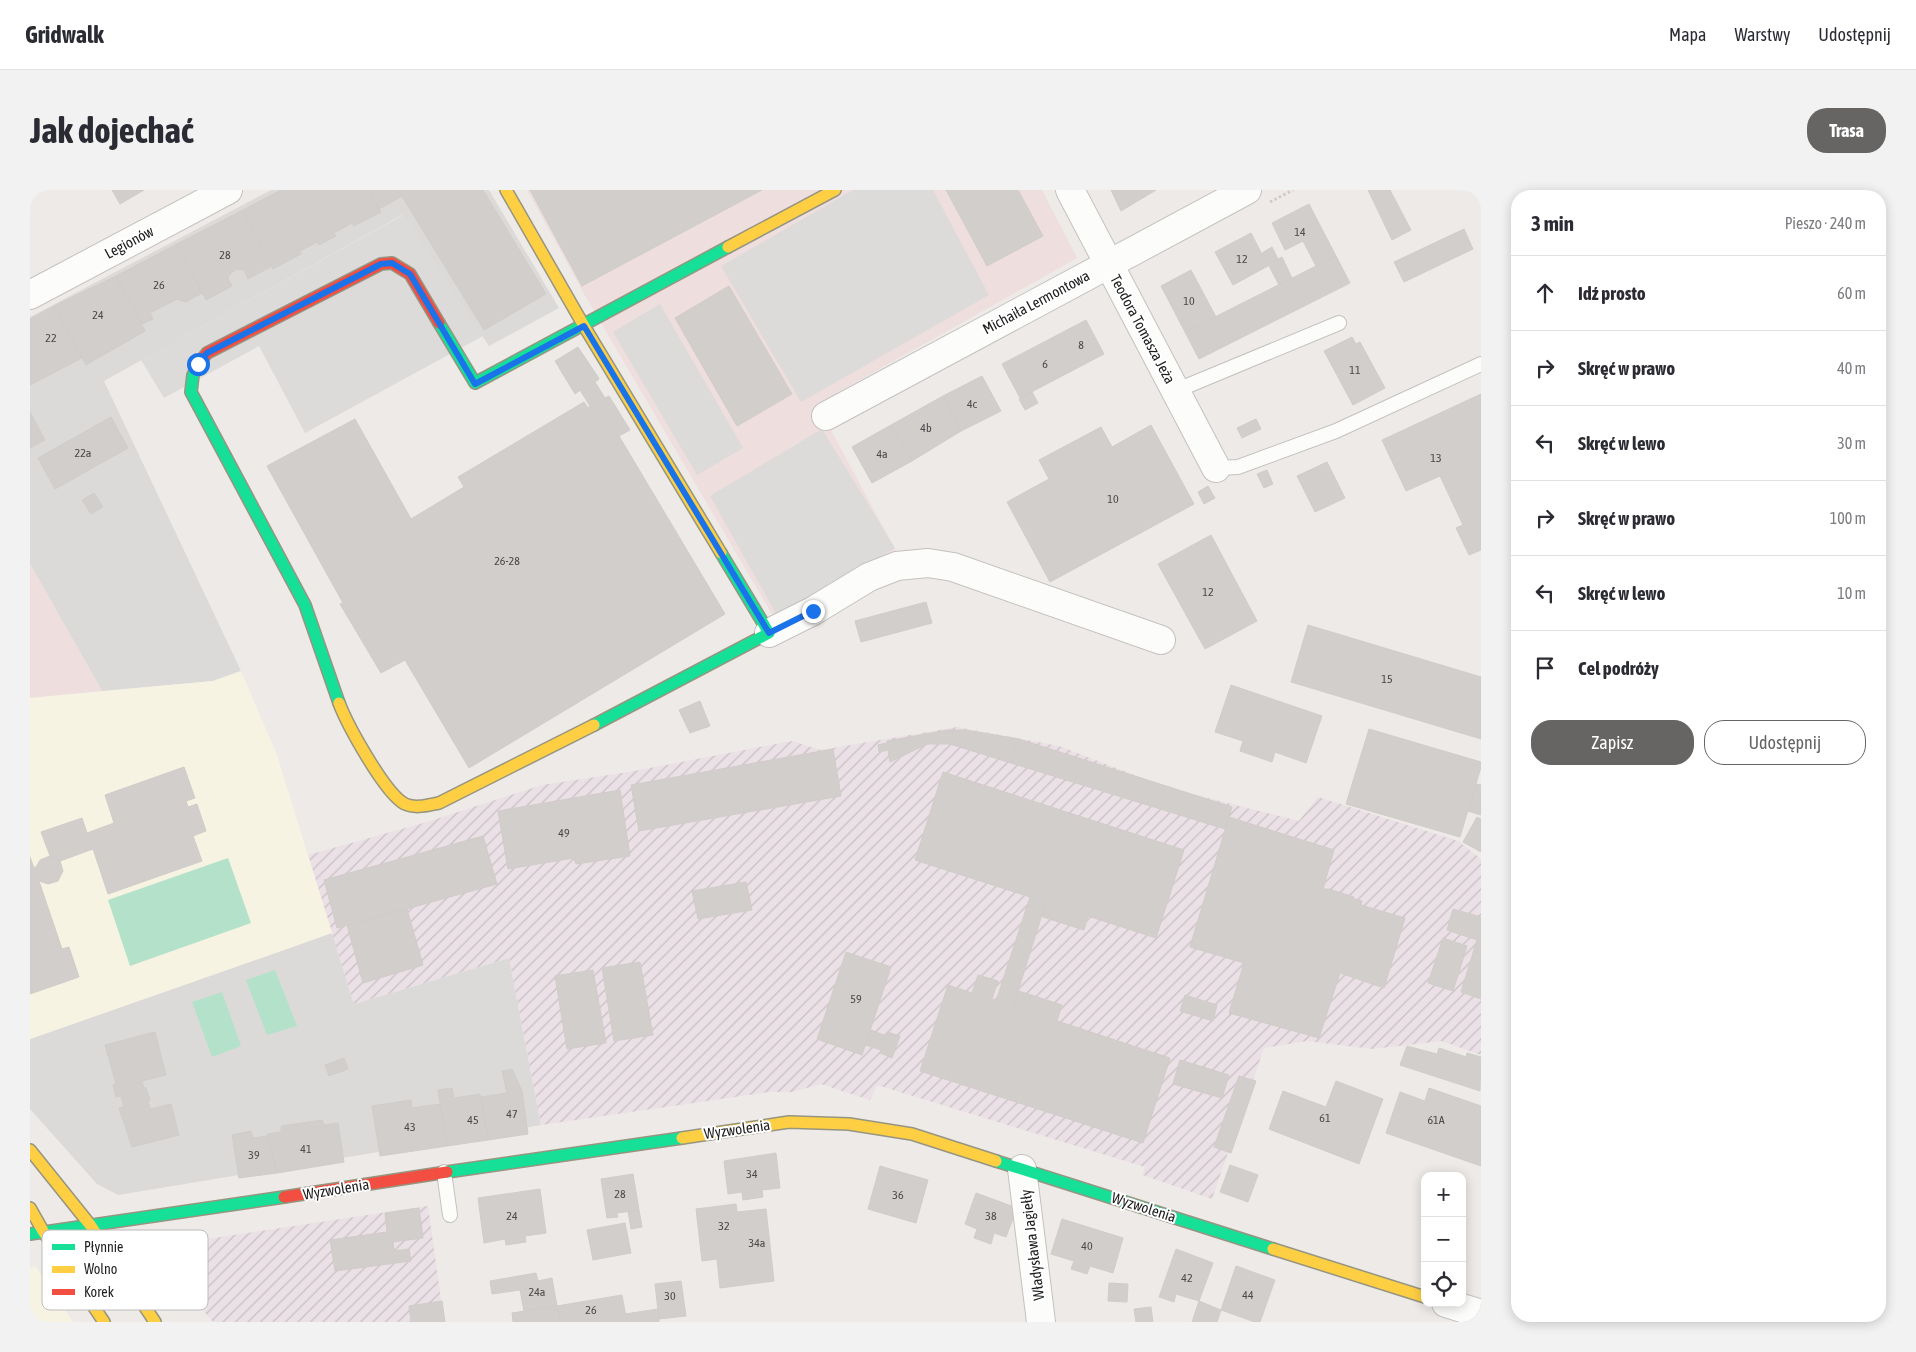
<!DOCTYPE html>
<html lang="pl">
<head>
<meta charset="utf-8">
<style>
	:root { --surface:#fff; --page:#f2f2f3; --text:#2b2b33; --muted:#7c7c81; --line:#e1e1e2; --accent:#666564 }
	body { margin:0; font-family:"Asap Condensed",sans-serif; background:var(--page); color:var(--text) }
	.controls { position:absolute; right:15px; bottom:15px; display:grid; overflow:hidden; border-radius:10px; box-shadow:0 2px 12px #0003 }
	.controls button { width:45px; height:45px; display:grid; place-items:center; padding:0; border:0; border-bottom:1px solid var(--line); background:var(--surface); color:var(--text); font:25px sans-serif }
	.stop { position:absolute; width:15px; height:15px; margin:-11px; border:4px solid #1a73e8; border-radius:50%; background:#fff }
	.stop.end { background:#1a73e8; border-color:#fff; box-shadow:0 1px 5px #0008 }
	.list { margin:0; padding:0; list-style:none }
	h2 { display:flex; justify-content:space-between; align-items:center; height:65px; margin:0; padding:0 20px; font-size:21px }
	h2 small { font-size:16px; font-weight:400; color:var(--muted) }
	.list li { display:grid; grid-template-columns:32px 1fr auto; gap:15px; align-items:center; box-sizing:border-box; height:75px; padding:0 20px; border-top:1px solid var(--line) }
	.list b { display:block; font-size:19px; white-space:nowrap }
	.list em { font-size:16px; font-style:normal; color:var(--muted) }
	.actions { display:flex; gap:10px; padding:15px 20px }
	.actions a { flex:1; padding:11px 0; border:1px solid var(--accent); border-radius:20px; text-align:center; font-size:18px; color:var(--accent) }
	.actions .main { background:var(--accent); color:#fff }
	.icon { flex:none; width:28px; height:28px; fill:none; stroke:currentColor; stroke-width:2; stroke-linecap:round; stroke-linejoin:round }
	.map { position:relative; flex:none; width:1451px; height:1132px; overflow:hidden; border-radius:20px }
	header { display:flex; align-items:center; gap:30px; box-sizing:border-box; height:70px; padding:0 25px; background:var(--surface); border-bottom:1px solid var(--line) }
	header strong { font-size:24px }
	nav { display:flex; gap:28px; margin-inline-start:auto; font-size:18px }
	.intro { display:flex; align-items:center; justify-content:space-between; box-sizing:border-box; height:120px; padding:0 30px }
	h1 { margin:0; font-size:35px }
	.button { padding:12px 22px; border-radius:20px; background:var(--accent); color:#fff; font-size:18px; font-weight:700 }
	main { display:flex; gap:30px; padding:0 30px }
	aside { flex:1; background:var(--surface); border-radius:20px; box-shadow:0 2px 12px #0003 }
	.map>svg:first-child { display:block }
</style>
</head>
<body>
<header>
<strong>Gridwalk</strong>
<nav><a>Mapa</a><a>Warstwy</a><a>Udostępnij</a></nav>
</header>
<div class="intro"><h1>Jak dojechać</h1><a class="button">Trasa</a></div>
<main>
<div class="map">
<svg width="1451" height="1132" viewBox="0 0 1451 1132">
	<defs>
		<pattern id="industrial-furrows" width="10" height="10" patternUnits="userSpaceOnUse" patternTransform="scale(1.25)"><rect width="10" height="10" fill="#eae0e6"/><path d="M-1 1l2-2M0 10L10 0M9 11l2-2" fill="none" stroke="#c8c0c5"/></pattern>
	</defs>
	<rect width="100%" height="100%" fill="#edeae7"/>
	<g fill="#dcdad8">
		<polygon points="241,0 459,0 529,118 459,156 372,25 74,191 211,481 183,491 72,501 0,374 0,127"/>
		<polygon points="302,743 324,814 479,768 511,935 88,1005 67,994 0,919 0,849"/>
	</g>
	<g fill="#eedede">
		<polygon points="497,0 1012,0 1047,68 787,214 867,363 746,431 553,102"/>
		<polygon points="0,374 72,501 0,508"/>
	</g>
	<g fill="url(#industrial-furrows)">
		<polygon points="927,537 1029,556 1138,598 1269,631 1288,607 1428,651 1451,669 1451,865 1412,851 1342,859 1277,851 1234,858 1182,1009 1113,985 1115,977 847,895 840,910 791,894 762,902 739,902 511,935 479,768 324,814 278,665 397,632 512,595 599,582 762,551 791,560"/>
		<polygon points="398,1016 414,1132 183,1132 161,1107 153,1069 157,1052"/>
	</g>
	<g fill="#f6f3e3">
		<polygon points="211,481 247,565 302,743 0,849 0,508 183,491"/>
		<polygon points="6,1077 43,1132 0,1132 0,1078"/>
	</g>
	<g fill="#b4e1c9">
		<polygon points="198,668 221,733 100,776 78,710"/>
		<polygon points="245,780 267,836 237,845 216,790"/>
		<polygon points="192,802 211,856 182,867 162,812"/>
	</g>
	<g fill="#dddbda">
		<polygon points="823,0 903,0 959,105 771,212 691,76"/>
		<polygon points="373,25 453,146 275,243 229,156 134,208 111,170"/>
		<polygon points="630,114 713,258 667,285 583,142"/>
		<polygon points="792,239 865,358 749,429 680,306"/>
	</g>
	<g fill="#d1cecc" stroke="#d0ccc9">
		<polygon points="82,0 114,0 90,14"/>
		<polygon points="251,0 340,0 351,22 324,36 322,33 304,43 306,46 289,55 287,52 270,61 271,64 243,79 213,20"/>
		<polygon points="340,0 368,0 371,7 349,19"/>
		<polygon points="368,0 453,0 516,104 454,140"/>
		<polygon points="500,0 732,0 552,96"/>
		<polygon points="916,0 988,0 1013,46 957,76"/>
		<polygon points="1081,0 1126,0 1091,21"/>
		<polygon points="1338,0 1360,0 1381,40 1362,50"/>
		<polygon points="1279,14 1306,66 1286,76 1273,51 1255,60 1242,33"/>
		<polygon points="213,20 242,76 218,89 214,80 207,79 200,84 198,88 202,96 176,110 147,54"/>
		<polygon points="1434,39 1443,59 1374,92 1364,72"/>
		<polygon points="1221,43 1238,76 1203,95 1185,62"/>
		<polygon points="147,54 172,103 156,112 147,109 120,123 123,129 112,134 86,86"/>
		<polygon points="1242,57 1248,69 1238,74 1232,63"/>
		<polygon points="1306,66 1320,93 1169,169 1155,142"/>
		<polygon points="1252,67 1262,88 1249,95 1238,74"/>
		<polygon points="1161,80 1186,127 1155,142 1131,96"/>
		<polygon points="86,86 115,141 56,175 24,116"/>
		<polygon points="699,96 762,204 707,236 645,128"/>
		<polygon points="24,116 52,168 0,195 0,129"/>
		<polygon points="1056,130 1074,164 990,208 972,174"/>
		<polygon points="1322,147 1326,154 1330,152 1355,198 1323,215 1294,161"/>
		<polygon points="548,157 568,187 569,189 565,192 575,208 579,206 600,240 589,246 695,424 439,578 375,470 351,483 310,414 313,413 237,276 325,229 381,329 434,297 428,287 554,212 558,218 560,216 550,200 545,204 525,171"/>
		<polygon points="952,186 971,221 931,241 913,206"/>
		<polygon points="1002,202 1008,213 995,220 989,209"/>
		<polygon points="1451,204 1451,360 1439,365 1426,338 1433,335 1410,286 1376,301 1352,250"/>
		<polygon points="913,206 931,241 882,271 861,235"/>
		<polygon points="0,222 15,250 0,258"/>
		<polygon points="81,227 98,258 25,299 8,268"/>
		<polygon points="1226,229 1231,239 1212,248 1207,238"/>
		<polygon points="861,235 882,271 842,293 822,257"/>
		<polygon points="1121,235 1164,314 1020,392 977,312 1019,289 1009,270 1071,237 1082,257"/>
		<polygon points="1297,272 1315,308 1285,322 1267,286"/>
		<polygon points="1237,280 1243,294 1234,298 1227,284"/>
		<polygon points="1178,296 1185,308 1174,314 1168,302"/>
		<polygon points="64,303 73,317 61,324 52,310"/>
		<polygon points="1181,345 1227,431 1175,459 1128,374"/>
		<polygon points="896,412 902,433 831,452 825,431"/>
		<polygon points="1278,435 1451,487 1451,549 1261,492"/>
		<polygon points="1201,495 1292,526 1276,573 1245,562 1242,572 1210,561 1213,551 1185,542"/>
		<polygon points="670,511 680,536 660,543 649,520"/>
		<polygon points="1339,539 1451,572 1451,577 1430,647 1316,614"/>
		<polygon points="918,540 935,540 989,549 981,573 920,554 897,554 860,572 858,560 849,562 848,555 857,553 857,551"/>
		<polygon points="989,549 1202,617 1195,639 981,573"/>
		<polygon points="803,559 811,606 609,641 601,595"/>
		<polygon points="154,577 165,608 156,611 158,617 167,614 176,641 163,646 172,671 78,704 63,659 30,671 20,666 11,642 52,628 57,643 84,633 75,605"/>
		<polygon points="913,582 1154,660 1126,748 1058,726 1054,740 1013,727 1016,712 983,817 989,801 1032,815 1027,831 1140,868 1113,953 890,881 918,795 942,803 948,785 968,791 962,809 966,811 1000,707 885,670"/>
		<polygon points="1446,594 1451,595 1451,625 1438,621"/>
		<polygon points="590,600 600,666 546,674 544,668 478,679 468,621"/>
		<polygon points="1199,627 1304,660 1293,699 1299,699 1324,707 1324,709 1332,711 1331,715 1375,728 1354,798 1310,783 1289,848 1199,823 1214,773 1160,757"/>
		<polygon points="1447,627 1451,629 1451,662 1433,652"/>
		<polygon points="453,646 467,694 307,738 294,690"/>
		<polygon points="20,666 30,671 33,681 28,691 18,694 9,691 32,759 39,757 49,787 0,804 0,667 4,678 6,677 10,670"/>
		<polygon points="716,692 722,720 668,729 662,701"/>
		<polygon points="377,719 393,775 333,793 317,735"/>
		<polygon points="1423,719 1451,727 1451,809 1431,802 1447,750 1417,740"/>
		<polygon points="1413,748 1437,756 1423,801 1398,793"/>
		<polygon points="816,762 861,777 832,865 787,849"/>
		<polygon points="610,772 623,845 584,851 572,778"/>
		<polygon points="563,780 576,853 537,859 525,786"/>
		<polygon points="1155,805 1187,815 1183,831 1150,821"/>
		<polygon points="841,840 856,846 857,842 870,846 862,868 850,863 851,860 835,855"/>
		<polygon points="125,842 136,885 112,891 114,898 116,898 120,910 118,911 120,919 141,914 149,945 102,957 89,918 94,917 91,906 86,907 83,895 86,894 75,855"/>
		<polygon points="1377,856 1407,864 1409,858 1436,867 1437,863 1451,867 1450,901 1370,875"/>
		<polygon points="314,868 318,879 299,886 295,875"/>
		<polygon points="1150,870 1199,885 1192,908 1143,894"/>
		<polygon points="482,879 492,901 498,944 458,950 451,907 477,903 472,881"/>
		<polygon points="1209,886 1226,891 1201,963 1184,957"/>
		<polygon points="1306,891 1353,909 1329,974 1239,939 1253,901 1296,917"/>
		<polygon points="422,898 424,908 450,904 458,950 417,956 408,900"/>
		<polygon points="1399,898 1451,916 1451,976 1356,943 1370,902 1395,911"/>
		<polygon points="381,910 382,918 410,914 417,956 350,966 342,916"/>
		<polygon points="292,930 294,935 308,933 314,972 247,983 237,944 251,942 251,936"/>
		<polygon points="221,941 223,948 237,946 247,983 209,988 202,945"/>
		<polygon points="746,963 750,998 732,1000 733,1007 713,1010 712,1002 698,1004 694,971"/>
		<polygon points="1200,975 1228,985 1218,1012 1190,1002"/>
		<polygon points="850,976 898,990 886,1033 838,1019"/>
		<polygon points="603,984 609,1020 587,1023 588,1027 577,1028 571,989"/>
		<polygon points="510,999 516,1043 495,1046 496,1052 476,1055 475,1049 454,1053 448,1008"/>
		<polygon points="946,1003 987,1018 976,1047 964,1043 961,1054 944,1048 947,1039 935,1034"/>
		<polygon points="706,1014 707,1022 736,1019 744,1091 690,1098 687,1069 672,1071 666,1019"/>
		<polygon points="389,1018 393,1048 363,1052 364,1061 379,1059 381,1071 305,1081 300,1050 357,1042 355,1023"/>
		<polygon points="609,1020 612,1037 601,1039 598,1021"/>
		<polygon points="1032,1029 1093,1048 1083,1083 1060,1076 1057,1084 1041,1079 1044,1071 1021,1064"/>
		<polygon points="595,1033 601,1063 563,1070 557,1040"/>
		<polygon points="1146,1059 1183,1073 1169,1111 1146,1104 1144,1112 1129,1107"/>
		<polygon points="1206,1076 1245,1090 1230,1132 1225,1132 1191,1120"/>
		<polygon points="506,1083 508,1091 522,1088 527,1116 494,1121 490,1100 462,1104 460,1091"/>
		<polygon points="651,1091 656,1126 629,1129 625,1094"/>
		<polygon points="1079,1093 1098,1094 1097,1112 1078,1111"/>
		<polygon points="592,1105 597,1132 530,1132 527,1116"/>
		<polygon points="412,1111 415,1132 381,1132 379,1116"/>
		<polygon points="1169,1111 1191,1120 1187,1132 1162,1132"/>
		<polygon points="527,1116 530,1132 483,1132 482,1123"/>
		<polygon points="1121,1117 1123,1132 1106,1132 1104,1119"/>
		<polygon points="628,1119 629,1132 597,1132 595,1124"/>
	</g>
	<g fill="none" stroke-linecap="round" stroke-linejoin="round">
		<defs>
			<g id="lane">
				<polyline points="1145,201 1309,133"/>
				<polyline points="1186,278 1208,277 1306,241 1451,174"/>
				<polyline points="414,982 420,1025"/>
			</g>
			<g id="street">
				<polyline points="1040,0 1186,278"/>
				<polyline points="0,105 198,0"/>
				<polyline points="796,226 1217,0"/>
				<polyline points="739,443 783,421 839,387 867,376 898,373 923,377 1131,450"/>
				<polyline points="992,979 1011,1132"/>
				<polyline points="1416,1113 1451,1124"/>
			</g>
			<g id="fast">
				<polyline points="409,133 445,193 698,57"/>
				<polyline points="170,172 163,185 161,202 275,415 309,513"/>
				<polyline points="564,535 739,443 691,363"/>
				<polyline points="966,971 1243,1059"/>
				<polyline points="417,982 652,948"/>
				<polyline points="0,1044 254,1007"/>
			</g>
			<g id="slow">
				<polyline points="476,0 554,136 691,363"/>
				<polyline points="698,57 805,0"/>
				<path d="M309,513C317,534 355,604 375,614C386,619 398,615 409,613L564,535"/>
				<polyline points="652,948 759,932 819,934 882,944 966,971"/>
				<polyline points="0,960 61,1036 125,1132"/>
				<polyline points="0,1018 13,1041 74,1132"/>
				<polyline points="1243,1059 1395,1107"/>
			</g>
			<g id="jam">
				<polyline points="170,172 177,163 351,74 362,73 380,84 409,133"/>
				<polyline points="254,1007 417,982"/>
			</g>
		</defs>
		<use href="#lane" stroke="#c4c2c1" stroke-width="16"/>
		<use href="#street" stroke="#c4c2c1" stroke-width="30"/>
		<use href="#fast" stroke="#969580" stroke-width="14"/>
		<use href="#slow" stroke="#969580" stroke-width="14"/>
		<use href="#jam" stroke="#969580" stroke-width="14"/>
		<g stroke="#d6c8c7" stroke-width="3" stroke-dasharray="2.5 2.5" stroke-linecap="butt">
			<polyline points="1240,12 1263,0"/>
			<polyline points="120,1075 119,1070 121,1059 131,1052"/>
		</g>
		<use href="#lane" stroke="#fcfcfb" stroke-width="14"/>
		<use href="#street" stroke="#fcfcfb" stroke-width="28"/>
		<use href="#fast" stroke="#16e098" stroke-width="11"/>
		<use href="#slow" stroke="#ffcf43" stroke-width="11"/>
		<use href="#jam" stroke="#f24e42" stroke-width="11"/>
	</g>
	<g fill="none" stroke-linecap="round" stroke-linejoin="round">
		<polyline stroke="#1a73e8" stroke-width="6" points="168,174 177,163 351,74 362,73 380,84 445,194 554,136 739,443 783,421"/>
	</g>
	<g text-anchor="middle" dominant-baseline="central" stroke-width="4" stroke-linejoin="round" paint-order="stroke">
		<g font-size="12" fill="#4b4a4a">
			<text x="1270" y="42">14</text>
			<text x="195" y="65">28</text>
			<text x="1212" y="69">12</text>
			<text x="129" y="95">26</text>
			<text x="1159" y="111">10</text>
			<text x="68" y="125">24</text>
			<text x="21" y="148">22</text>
			<text x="1051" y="155">8</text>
			<text x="1015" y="174">6</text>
			<text x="1325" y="180">11</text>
			<text x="942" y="214">4c</text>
			<text x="896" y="238">4b</text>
			<text x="53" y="263">22a</text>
			<text x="852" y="264">4a</text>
			<text x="1406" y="268">13</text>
			<text x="1083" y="309">10</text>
			<text x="477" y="371">26-28</text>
			<text x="1178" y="402">12</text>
			<text x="1357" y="489">15</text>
			<text x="534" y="643">49</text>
			<text x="826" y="809">59</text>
			<text x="482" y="924">47</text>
			<text x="1295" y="928">61</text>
			<text x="443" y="930">45</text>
			<text x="1406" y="930">61A</text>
			<text x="380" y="937">43</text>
			<text x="276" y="959">41</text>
			<text x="224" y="965">39</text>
			<text x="722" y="984">34</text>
			<text x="590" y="1004">28</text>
			<text x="868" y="1005">36</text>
			<text x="482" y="1026">24</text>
			<text x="961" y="1026">38</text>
			<text x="694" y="1036">32</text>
			<text x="727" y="1053">34a</text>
			<text x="1057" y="1056">40</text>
			<text x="1157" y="1088">42</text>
			<text x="507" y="1102">24a</text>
			<text x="1218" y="1105">44</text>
			<text x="640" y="1106">30</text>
			<text x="561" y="1120">26</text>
		</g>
		<g font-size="15" fill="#1e1e1e" stroke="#fff">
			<text transform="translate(99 52) rotate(-28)">Legionów</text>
			<text transform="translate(1006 112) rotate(-28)">Michaiła Lermontowa</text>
			<text transform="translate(1113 139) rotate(62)">Teodora Tomasza Jeża</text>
			<text transform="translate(707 939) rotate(-8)">Wyzwolenia</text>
			<text transform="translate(306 999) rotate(-9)">Wyzwolenia</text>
			<text transform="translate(1114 1017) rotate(18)">Wyzwolenia</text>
			<text transform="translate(1002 1055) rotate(-97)">Władysława Jagiełły</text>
		</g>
	</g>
	<rect x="12" y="1040" width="166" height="80" rx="8" fill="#fff" stroke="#bcbcbc" stroke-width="1"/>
	<rect x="22" y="1054" width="23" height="6" fill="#16e098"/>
	<rect x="22" y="1076" width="23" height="7" fill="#ffcf43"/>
	<rect x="22" y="1099" width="23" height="6" fill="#f24e42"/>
	<g font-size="14" fill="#1e1e1e">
		<text x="54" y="1062">Płynnie</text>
		<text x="54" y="1084">Wolno</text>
		<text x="54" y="1107">Korek</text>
	</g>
</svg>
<div class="controls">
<button>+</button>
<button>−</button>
<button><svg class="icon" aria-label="locate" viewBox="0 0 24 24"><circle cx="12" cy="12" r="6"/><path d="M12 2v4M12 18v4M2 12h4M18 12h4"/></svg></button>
</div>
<div class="stop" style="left:168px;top:174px"></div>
<div class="stop end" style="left:783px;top:421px"></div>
</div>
<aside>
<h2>3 min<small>Pieszo · 240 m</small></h2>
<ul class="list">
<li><svg class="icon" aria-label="ahead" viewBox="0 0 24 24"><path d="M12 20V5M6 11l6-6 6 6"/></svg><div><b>Idź prosto</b></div><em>60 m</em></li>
<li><svg class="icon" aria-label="right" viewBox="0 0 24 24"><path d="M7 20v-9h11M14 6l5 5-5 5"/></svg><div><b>Skręć w prawo</b></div><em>40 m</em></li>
<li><svg class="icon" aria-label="left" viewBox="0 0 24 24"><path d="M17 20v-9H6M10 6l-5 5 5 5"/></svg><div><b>Skręć w lewo</b></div><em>30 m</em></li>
<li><svg class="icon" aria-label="right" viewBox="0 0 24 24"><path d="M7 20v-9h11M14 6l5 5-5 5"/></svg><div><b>Skręć w prawo</b></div><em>100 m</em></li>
<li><svg class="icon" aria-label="left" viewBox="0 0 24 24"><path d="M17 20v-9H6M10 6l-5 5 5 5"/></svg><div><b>Skręć w lewo</b></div><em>10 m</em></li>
<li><svg class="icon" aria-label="arrive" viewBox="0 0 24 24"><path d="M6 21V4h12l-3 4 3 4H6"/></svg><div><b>Cel podróży</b></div></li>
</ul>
<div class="actions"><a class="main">Zapisz</a><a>Udostępnij</a></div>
</aside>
</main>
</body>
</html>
